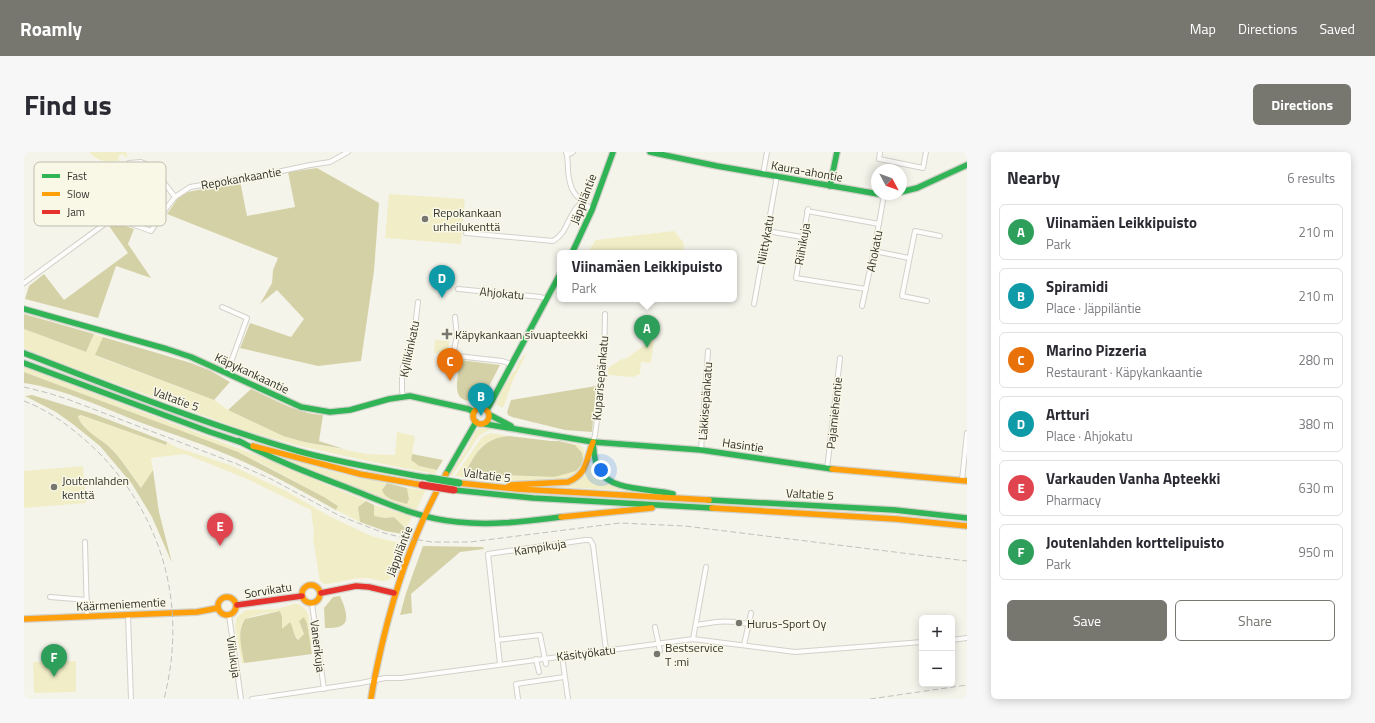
<!DOCTYPE html>
<html lang="en">
<head>
<meta charset="utf-8">
<style>
	:root { --surface:#fff; --page:#f7f7f7; --text:#2b2b33; --muted:#7c7c81; --line:#e1e1e2; --accent:#777770 }
	body { margin:0; font-family:"Titillium Web",sans-serif; background:var(--page); color:var(--text) }
	.controls { position:absolute; right:12px; bottom:12px; display:grid; overflow:hidden; border-radius:6px; box-shadow:0 2px 10px #0003 }
	.controls button { width:36px; height:36px; display:grid; place-items:center; padding:0; border:0; border-bottom:1px solid var(--line); background:var(--surface); color:var(--text); font:20px sans-serif }
	.compass { position:absolute; left:847px; top:12px; width:36px; height:36px; border-radius:50%; background:var(--surface); box-shadow:0 2px 10px #0003; rotate:131deg }
	.you { position:absolute; left:577px; top:318px; width:14px; height:14px; margin:-10px; border:3px solid #fff; border-radius:50%; background:#1a73e8; box-shadow:0 0 0 6px #1a73e833 }
	.badge { display:grid; place-items:center; width:26px; height:26px; border-radius:50%; background:var(--accent); color:#fff; font-size:13px; font-weight:700 }
	.pin { position:absolute; translate:-50% -33px; filter:drop-shadow(0 1px 2px #0008) }
	.pin::after { content:''; position:absolute; top:21px; width:14px; height:12px; background:inherit; clip-path:polygon(0 0,100% 0,50% 100%) }
	.popup { position:absolute; left:533px; top:98px; width:180px; height:52px; box-sizing:border-box; display:grid; place-content:center; border-radius:6px; background:var(--surface); filter:drop-shadow(0 1px 3px #0005); font-size:13px; white-space:nowrap; color:var(--muted) }
	.popup b { font-size:15px; color:var(--text) }
	.popup::after { content:''; position:absolute; left:50%; top:100%; margin-left:-8px; border:8px solid transparent; border-top-color:var(--surface) }
	.list { margin:0; padding:0; list-style:none }
	h2 { display:flex; justify-content:space-between; align-items:center; height:52px; margin:0; padding:0 16px; font-size:17px }
	h2 small { font-size:13px; font-weight:400; color:var(--muted) }
	.list li { display:grid; grid-template-columns:26px 1fr auto; gap:12px; align-items:center; box-sizing:border-box; height:56px; margin:0 8px 8px; padding:0 8px; border:1px solid var(--line); border-radius:6px }
	.list b { display:block; font-size:15px; white-space:nowrap }
	.list p { margin:0; font-size:13px; white-space:nowrap; color:var(--muted) }
	.list em { font-size:13px; font-style:normal; color:var(--muted) }
	.actions { display:flex; gap:8px; padding:12px 16px }
	.actions a { flex:1; padding:9px 0; border:1px solid var(--accent); border-radius:6px; text-align:center; font-size:14px; color:var(--accent) }
	.actions .main { background:var(--accent); color:#fff }
	.map { position:relative; flex:none; width:943px; height:547px; overflow:hidden; border-radius:6px }
	header { display:flex; align-items:center; gap:24px; box-sizing:border-box; height:56px; padding:0 20px; background:var(--accent); color:#fff }
	header strong { font-size:19px }
	nav { display:flex; gap:22px; margin-inline-start:auto; font-size:14px }
	.intro { display:flex; align-items:center; justify-content:space-between; box-sizing:border-box; height:96px; padding:0 24px }
	h1 { margin:0; font-size:28px }
	.button { padding:10px 18px; border-radius:6px; background:var(--accent); color:#fff; font-size:14px; font-weight:700 }
	main { display:flex; gap:24px; padding:0 24px }
	aside { flex:1; background:var(--surface); border-radius:6px; box-shadow:0 2px 10px #0003 }
	.map>svg:first-child { display:block }
</style>
</head>
<body>
<header>
<strong>Roamly</strong>
<nav><a>Map</a><a>Directions</a><a>Saved</a></nav>
</header>
<div class="intro"><h1>Find us</h1><a class="button">Directions</a></div>
<main>
<div class="map">
<svg width="943" height="547" viewBox="0 0 943 547">
	<rect width="100%" height="100%" fill="#f5f4eb"/>
	<g fill="#f1eec7">
		<path d="M65,0H102L104,6L98,2L94,4L95,9C81,10 75,10 65,0Z"/>
		<polygon points="365,42 441,47 437,92 361,86"/>
		<polygon points="650,79 660,91 659,101 563,101 572,88"/>
		<polygon points="0,177 62,200 70,182 79,185 72,204 190,248 204,258 259,284 280,290 343,302 371,303 373,280 391,284 387,308 395,314 413,318 411,322 339,308 276,294 219,278 33,210 0,196"/>
		<polygon points="630,186 627,211 617,210 616,222 609,225 584,223 584,216 596,208 603,206"/>
		<polygon points="411,188 425,189 424,202 410,201"/>
		<polygon points="503,201 489,228 480,254 478,256 472,252 478,237 489,220 491,219 495,209"/>
		<polygon points="0,215 240,306 342,349 334,355 336,370 312,358 314,354 300,345 235,310 91,254 0,220"/>
		<path d="M57,263L142,293L143,290L152,295L206,313L262,339L305,364L332,377L350,385L376,391C375,399 372,422 366,427C360,432 351,427 344,426C329,425 315,431 301,432L297,430L295,425L289,386L290,381L287,358L223,327L161,302L127,306L129,318L117,336C107,321 96,304 82,292C74,286 56,275 54,264Z"/>
		<polygon points="463,275 469,275 468,277 459,281 454,285 428,324 425,324 444,295 451,280 454,277"/>
		<path d="M467,281L485,284C460,286 452,299 442,319L478,323L530,325L551,293L535,289L556,293L559,296C564,310 558,317 549,326C511,331 469,331 431,324L458,285Z"/>
		<path d="M256,305L318,322L363,331L358,338L383,352L385,347L383,336L402,338L392,358C346,343 301,325 256,305Z"/>
		<path d="M565,313H569C572,319 574,325 580,329C590,336 620,338 633,340L516,334L555,328L561,323Z"/>
		<polygon points="59,314 62,351 0,356 0,319"/>
		<polygon points="350,353 388,364 382,377 370,365 361,366 349,364"/>
		<path d="M269,452C276,451 281,456 284,462L288,493L286,491L283,471L275,469L280,482L275,488C269,483 270,476 266,470L258,478V465L255,459C245,461 231,462 222,467C211,473 219,501 220,511L218,512L211,474L213,465L222,458L253,457Z"/>
		<polygon points="52,509 52,540 10,541 9,510"/>
	</g>
	<g fill="#d5d1a7">
		<polygon points="293,16 355,51 350,119 337,209 294,214 216,196 226,171 267,185 280,167 253,138 236,152 248,131 249,118 254,106 143,62 154,46 164,40 216,29 223,64 271,55 264,20"/>
		<polygon points="91,72 96,72 110,77 104,92 127,126 92,114 74,166 1,147 5,134 20,122 40,148 104,101 85,74"/>
		<polygon points="0,162 70,182 62,200 0,177"/>
		<polygon points="79,185 167,211 187,219 206,230 190,248 71,203"/>
		<path d="M436,208L476,213L461,242L456,247C424,256 434,227 436,208Z"/>
		<path d="M0,220L214,300L300,345L314,354L312,358C281,341 250,323 218,309C185,294 151,283 118,271C79,256 41,237 0,231Z"/>
		<polygon points="572,234 568,280 541,278 488,265 484,263 483,260 487,248"/>
		<path d="M227,237C250,247 273,262 299,263L295,289L320,297L280,290L259,284L204,258Z"/>
		<path d="M8,243L70,262L143,290L142,293L57,263L54,264C56,275 74,286 82,292C96,304 106,321 117,336L129,318L135,360L148,411L128,365L108,332L76,294L50,273L32,260L1,244Z"/>
		<path d="M485,284L527,289H535L551,293L558,301L559,307L557,313L552,319L530,325L478,323L442,319C452,300 460,286 485,284Z"/>
		<polygon points="388,302 419,308 413,318 395,314 387,308"/>
		<path d="M363,331L383,336L385,347L383,352C374,349 361,348 358,338Z"/>
		<polygon points="342,349 350,353 350,364 361,366 370,365 382,377 379,382 361,379 336,370 334,355"/>
		<polygon points="399,394 459,395 460,397 436,400 387,442 388,461 376,463 382,441"/>
		<path d="M316,444C319,451 328,470 317,474C313,476 306,476 301,476L300,456L309,445Z"/>
		<path d="M256,459L258,465V477L266,470C270,476 269,483 274,488L280,482L275,469L280,465L283,471L288,502L220,511C218,497 212,480 221,467Z"/>
	</g>
	<g fill="none" stroke-linecap="round" stroke-linejoin="round">
		<defs>
			<g id="street">
				<path d="M542,0C544,6 544,13 544,19C546,41 552,44 568,58"/>
				<polyline points="856,0 855,7 899,16 902,0"/>
				<polyline points="543,3 549,0"/>
				<polyline points="105,11 117,10 128,15 151,45"/>
				<polyline points="739,22 743,0"/>
				<polyline points="18,39 127,79 143,55 151,45 166,35 253,20 286,13 306,10 324,0"/>
				<polyline points="784,57 772,126 842,137"/>
				<polyline points="783,59 855,72"/>
				<polyline points="743,79 778,85"/>
				<path d="M442,81L529,89C545,80 543,62 558,50"/>
				<polyline points="850,99 885,106"/>
				<polyline points="0,131 82,71 91,66"/>
				<polyline points="434,137 517,145 522,147"/>
				<polyline points="903,149 878,144 891,79 916,84"/>
				<polyline points="730,152 753,24"/>
				<polyline points="838,154 850,99 860,43"/>
				<polyline points="198,155 223,166 203,221"/>
				<polyline points="431,165 433,184 430,198 433,204 478,209 487,212"/>
				<polyline points="379,245 378,238 378,220 380,211 390,183 394,150"/>
				<polyline points="569,290 571,283 580,213 581,162"/>
				<polyline points="677,298 684,199"/>
				<polyline points="803,317 816,206"/>
				<polyline points="938,328 943,281"/>
				<polyline points="61,390 63,465"/>
				<polyline points="26,445 63,448"/>
				<polyline points="288,452 300,537"/>
				<polyline points="205,463 217,547"/>
				<polyline points="104,464 107,547"/>
				<path d="M672,473C679,472 685,471 692,470C703,469 714,470 725,472"/>
				<polyline points="631,475 636,499"/>
				<polyline points="669,487 682,415"/>
				<polyline points="473,488 516,483 522,512"/>
				<polyline points="928,488 943,486"/>
				<polyline points="720,493 727,461"/>
				<polyline points="512,507 515,520"/>
				<polyline points="539,511 544,547"/>
				<polyline points="476,512 464,402 561,388 566,388 569,393 582,498"/>
				<polyline points="228,547 337,531 361,526 377,526 669,487 771,500 898,490"/>
				<polyline points="494,547 492,532 540,525"/>
			</g>
			<g id="fast">
				<polyline points="626,0 693,14 860,43 866,42"/>
				<polyline points="806,34 813,0"/>
				<polyline points="877,40 893,36 943,13"/>
				<polyline points="548,101 568,58 589,0"/>
				<polyline points="0,157 143,197 167,205 277,255 306,260 326,258 365,247 386,244 444,257 450,260"/>
				<path d="M0,201C90,236 181,272 274,299C317,311 361,318 405,326"/>
				<polyline points="0,211 186,280 219,291"/>
				<polyline points="463,258 536,122"/>
				<polyline points="466,263 487,274"/>
				<polyline points="461,272 569,290 677,298 808,317"/>
				<path d="M215,289C250,308 287,322 324,336C360,350 395,367 434,370C469,374 503,369 537,365"/>
				<path d="M569,290C570,299 570,309 574,317C586,340 627,336 649,342"/>
				<polyline points="422,322 452,270"/>
				<polyline points="430,338 509,346 688,356"/>
				<polyline points="685,348 871,358 943,366"/>
			</g>
			<g id="slow">
				<circle cx="457" cy="264" r="8"/>
				<polyline points="229,294 336,322 398,333"/>
				<polyline points="808,317 943,329"/>
				<polyline points="435,331 493,337 685,348"/>
				<path d="M485,333L544,330C564,322 562,307 569,290"/>
				<polyline points="688,356 872,367 943,374"/>
				<polyline points="537,365 628,356"/>
				<circle cx="287" cy="442" r="9"/>
				<circle cx="203" cy="454" r="9"/>
				<polyline points="0,467 173,460 194,456"/>
				<path d="M347,547C350,526 355,505 360,484C374,427 393,373 422,322"/>
			</g>
			<g id="jam">
				<polyline points="297,441 332,434 345,435 370,441"/>
				<polyline points="213,453 278,444"/>
			</g>
		</defs>
		<use href="#street" stroke="#d2d1ca" stroke-width="6"/>
		<use href="#fast" stroke="#d2d1ca" stroke-width="8"/>
		<use href="#slow" stroke="#d2d1ca" stroke-width="8"/>
		<use href="#jam" stroke="#d2d1ca" stroke-width="8"/>
		<use href="#street" stroke="#fefdfc" stroke-width="4"/>
		<use href="#fast" stroke="#30b455" stroke-width="5.5"/>
		<use href="#slow" stroke="#ff9f0a" stroke-width="5.5"/>
		<use href="#jam" stroke="#e5322d" stroke-width="5.5"/>
		<g stroke="#c0c0be" stroke-width="1" stroke-dasharray="6 3" stroke-linecap="butt">
			<polyline points="0,235 24,241 43,247 213,312 247,327 316,364 360,381 376,385 408,390 446,390 596,371 661,374 943,409"/>
			<path d="M0,249C29,260 55,281 77,303C141,370 163,457 140,547"/>
			<polyline points="846,547 943,533"/>
		</g>
		<defs>
			<polyline id="fast-bridge" points="405,326 435,331"/>
			<polyline id="jam-bridge" points="398,333 430,338"/>
		</defs>
		<use href="#fast-bridge" stroke="#d2d1ca" stroke-width="9" stroke-linecap="butt"/>
		<use href="#jam-bridge" stroke="#d2d1ca" stroke-width="9" stroke-linecap="butt"/>
		<use href="#fast-bridge" stroke="#30b455" stroke-width="7"/>
		<use href="#jam-bridge" stroke="#e5322d" stroke-width="7"/>
	</g>
	<g fill="#777770" stroke="#f9f8e7" stroke-width="1.5">
		<circle cx="401" cy="67" r="4"/>
		<path d="M421 176h4v4h4v4h-4v4h-4v-4h-4v-4h4z"/>
		<circle cx="30" cy="335" r="4"/>
		<circle cx="715" cy="471" r="4"/>
		<circle cx="633" cy="502" r="4"/>
	</g>
	<g text-anchor="middle" dominant-baseline="central" stroke-width="3" stroke-linejoin="round" paint-order="stroke">
		<g font-size="12" fill="#33332d" stroke="#f9f8e7">
			<text transform="translate(783 19) rotate(10)">Kaura-ahontie</text>
			<text transform="translate(217 26) rotate(-10)">Repokankaantie</text>
			<text transform="translate(559 47) rotate(-69)">Jäppiläntie</text>
			<text transform="translate(741 88) rotate(-80)">Niittykatu</text>
			<text transform="translate(778 92) rotate(-80)">Riihikuja</text>
			<text transform="translate(850 99) rotate(-79)">Ahokatu</text>
			<text transform="translate(478 141) rotate(5)">Ahjokatu</text>
			<text transform="translate(385 197) rotate(-78)">Kyllikinkatu</text>
			<text transform="translate(228 221) rotate(25)">Käpykankaantie</text>
			<text transform="translate(576 226) rotate(-85)">Kuparisepänkatu</text>
			<text transform="translate(152 247) rotate(20)">Valtatie 5</text>
			<text transform="translate(681 249) rotate(-86)">Läkkisepänkatu</text>
			<text transform="translate(810 261) rotate(-84)">Pajamiehentie</text>
			<text transform="translate(719 293) rotate(8)">Hasintie</text>
			<text transform="translate(463 323) rotate(7)">Valtatie 5</text>
			<text transform="translate(786 342) rotate(3)">Valtatie 5</text>
			<text transform="translate(516 395) rotate(-9)">Kampikuja</text>
			<text transform="translate(375 399) rotate(-69)">Jäppiläntie</text>
			<text transform="translate(244 438) rotate(-9)">Sorvikatu</text>
			<text transform="translate(97 452) rotate(-3)">Käärmeniementie</text>
			<text transform="translate(294 494) rotate(83)">Vanerikuja</text>
			<text transform="translate(562 501) rotate(-7)">Käsityökatu</text>
			<text transform="translate(210 505) rotate(82)">Viilukuja</text>
		</g>
		<g font-size="12" fill="#33332d" stroke="#f9f8e7" text-anchor="start">
			<text x="409" y="60">Repokankaan<tspan x="409" dy="14">urheilukenttä</tspan></text>
			<text x="431" y="182">Käpykankaan sivuapteekki</text>
			<text x="38" y="328">Joutenlahden<tspan x="38" dy="14">kenttä</tspan></text>
			<text x="723" y="471">Hurus-Sport Oy</text>
			<text x="641" y="495">Bestservice<tspan x="641" dy="14">T :mi</tspan></text>
		</g>
	</g>
	<rect x="10" y="10" width="132" height="64" rx="6" fill="#f9f8e7" stroke="#bebdaf" stroke-width="1"/>
	<rect x="18" y="22" width="18" height="4" fill="#30b455"/>
	<rect x="18" y="40" width="18" height="4" fill="#ff9f0a"/>
	<rect x="18" y="58" width="18" height="4" fill="#e5322d"/>
	<g font-size="11" fill="#33332d">
		<text x="43" y="28">Fast</text>
		<text x="43" y="46">Slow</text>
		<text x="43" y="64">Jam</text>
	</g>
</svg>
<div class="controls">
<button>+</button>
<button>−</button>
</div>
<svg class="compass" viewBox="-18 -18 36 36"><path d="M0-13l5 13h-10z" fill="#e53935"/><path d="M0 13l5-13h-10z" fill="#7c7c81"/></svg>
<div class="you"></div>
<div class="pin badge" style="left:623px;top:196px;background:#2e9e5b">A</div>
<div class="popup"><b>Viinamäen Leikkipuisto</b>Park</div>
<div class="pin badge" style="left:457px;top:264px;background:#0f9aa8">B</div>
<div class="pin badge" style="left:426px;top:229px;background:#e8710a">C</div>
<div class="pin badge" style="left:418px;top:146px;background:#0f9aa8">D</div>
<div class="pin badge" style="left:196px;top:394px;background:#e0444e">E</div>
<div class="pin badge" style="left:30px;top:525px;background:#2e9e5b">F</div>
</div>
<aside>
<h2>Nearby<small>6 results</small></h2>
<ul class="list">
<li><span class="badge" style="background:#2e9e5b">A</span><div><b>Viinamäen Leikkipuisto</b><p>Park</p></div><em>210 m</em></li>
<li><span class="badge" style="background:#0f9aa8">B</span><div><b>Spiramidi</b><p>Place · Jäppiläntie</p></div><em>210 m</em></li>
<li><span class="badge" style="background:#e8710a">C</span><div><b>Marino Pizzeria</b><p>Restaurant · Käpykankaantie</p></div><em>280 m</em></li>
<li><span class="badge" style="background:#0f9aa8">D</span><div><b>Artturi</b><p>Place · Ahjokatu</p></div><em>380 m</em></li>
<li><span class="badge" style="background:#e0444e">E</span><div><b>Varkauden Vanha Apteekki</b><p>Pharmacy</p></div><em>630 m</em></li>
<li><span class="badge" style="background:#2e9e5b">F</span><div><b>Joutenlahden korttelipuisto</b><p>Park</p></div><em>950 m</em></li>
</ul>
<div class="actions"><a class="main">Save</a><a>Share</a></div>
</aside>
</main>
</body>
</html>
